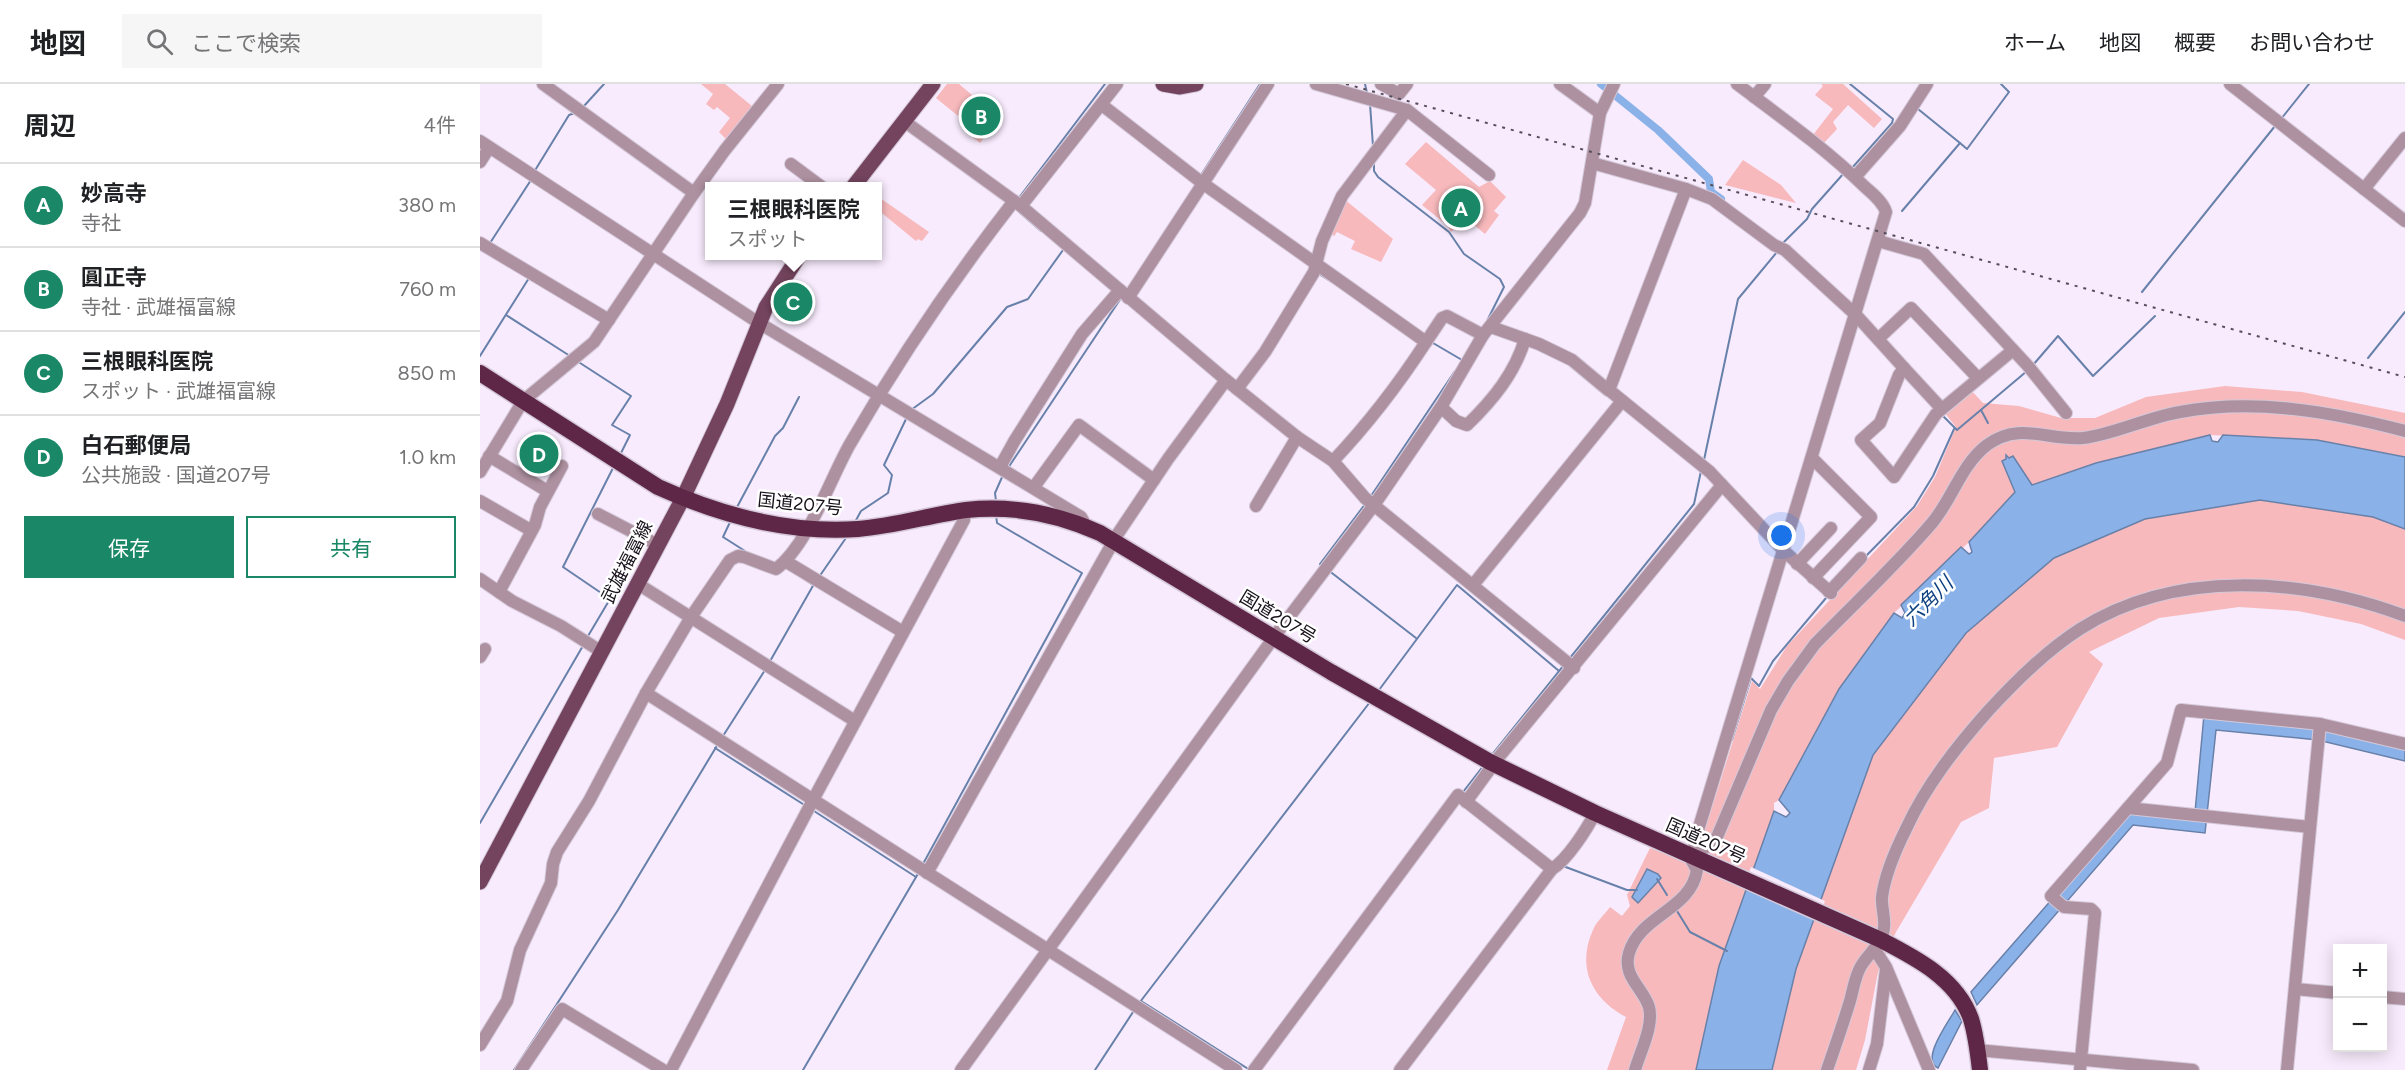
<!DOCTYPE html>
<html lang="ja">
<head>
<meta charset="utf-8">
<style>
	:root { --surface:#fff; --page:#f6f6f6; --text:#202124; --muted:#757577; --line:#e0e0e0; --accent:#1a8866 }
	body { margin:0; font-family:Figtree,"Noto Sans JP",sans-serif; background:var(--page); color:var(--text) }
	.controls { position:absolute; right:18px; bottom:18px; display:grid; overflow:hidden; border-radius:0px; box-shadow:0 3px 15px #0003 }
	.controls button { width:54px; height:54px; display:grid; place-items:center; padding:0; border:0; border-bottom:2px solid var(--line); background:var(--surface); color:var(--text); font:30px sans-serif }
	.you { position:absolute; left:1302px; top:452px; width:21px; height:21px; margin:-15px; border:4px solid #fff; border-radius:50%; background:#1a73e8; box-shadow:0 0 0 9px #1a73e833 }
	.badge { display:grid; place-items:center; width:39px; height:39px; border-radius:50%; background:var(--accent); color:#fff; font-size:20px; font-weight:700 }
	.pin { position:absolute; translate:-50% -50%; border:3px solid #fff; box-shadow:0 2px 6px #0006 }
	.popup { position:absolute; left:225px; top:98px; width:177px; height:78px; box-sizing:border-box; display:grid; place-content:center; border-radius:0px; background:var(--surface); filter:drop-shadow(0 2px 4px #0005); font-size:20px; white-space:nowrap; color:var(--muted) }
	.popup b { font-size:22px; color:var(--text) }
	.popup::after { content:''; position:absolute; left:50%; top:100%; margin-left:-12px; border:12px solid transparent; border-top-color:var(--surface) }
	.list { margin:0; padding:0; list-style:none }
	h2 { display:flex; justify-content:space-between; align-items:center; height:78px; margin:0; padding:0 24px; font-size:26px }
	h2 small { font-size:20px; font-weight:400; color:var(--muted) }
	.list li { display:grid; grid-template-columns:39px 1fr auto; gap:18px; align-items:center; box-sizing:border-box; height:84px; padding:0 24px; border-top:2px solid var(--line) }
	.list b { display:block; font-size:22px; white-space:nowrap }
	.list p { margin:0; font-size:20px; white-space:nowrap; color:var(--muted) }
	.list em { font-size:20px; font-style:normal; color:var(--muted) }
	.actions { display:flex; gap:12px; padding:18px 24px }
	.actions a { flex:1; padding:14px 0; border:2px solid var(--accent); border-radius:0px; text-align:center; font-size:21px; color:var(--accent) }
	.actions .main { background:var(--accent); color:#fff }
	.icon { flex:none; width:33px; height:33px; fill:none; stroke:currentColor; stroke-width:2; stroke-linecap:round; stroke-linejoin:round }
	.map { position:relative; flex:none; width:1925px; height:986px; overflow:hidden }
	header { display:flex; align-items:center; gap:36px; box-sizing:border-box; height:84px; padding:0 30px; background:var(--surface); border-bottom:2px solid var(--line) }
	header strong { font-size:28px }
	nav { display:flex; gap:33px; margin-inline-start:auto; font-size:21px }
	.search { width:420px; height:54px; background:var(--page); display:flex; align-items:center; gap:15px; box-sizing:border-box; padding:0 21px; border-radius:0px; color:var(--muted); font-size:22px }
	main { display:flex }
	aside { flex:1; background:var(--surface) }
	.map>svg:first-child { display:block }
</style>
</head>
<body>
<header>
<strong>地図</strong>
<div class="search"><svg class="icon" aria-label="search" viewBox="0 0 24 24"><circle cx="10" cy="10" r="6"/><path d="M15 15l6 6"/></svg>ここで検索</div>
<nav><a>ホーム</a><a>地図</a><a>概要</a><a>お問い合わせ</a></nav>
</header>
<main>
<aside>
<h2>周辺<small>4件</small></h2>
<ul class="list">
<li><span class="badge">A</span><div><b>妙高寺</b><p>寺社</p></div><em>380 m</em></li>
<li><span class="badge">B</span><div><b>圓正寺</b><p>寺社 · 武雄福富線</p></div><em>760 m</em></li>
<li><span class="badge">C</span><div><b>三根眼科医院</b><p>スポット · 武雄福富線</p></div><em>850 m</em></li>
<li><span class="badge">D</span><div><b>白石郵便局</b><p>公共施設 · 国道207号</p></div><em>1.0 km</em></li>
</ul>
<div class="actions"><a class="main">保存</a><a>共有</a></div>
</aside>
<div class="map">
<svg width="1925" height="986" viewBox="0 0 1925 986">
	<rect width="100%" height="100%" fill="#f8ebfd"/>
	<g fill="#f7b9bc">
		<polygon points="221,0 245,0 272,22 246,55 239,48 250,34 237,23 234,26 226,20 233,10"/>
		<polygon points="467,0 479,0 492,11 483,21 507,42 505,46 508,48 500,59 484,46 488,40 456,14"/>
		<polygon points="1341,0 1363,0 1402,35 1394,44 1368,21 1353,38 1357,45 1343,60 1333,51 1353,25 1335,11 1343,2"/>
		<polygon points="946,58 999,103 1010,97 1026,113 1014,127 1019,131 1005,150 987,135 971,148 968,142 942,121 956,106 925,80"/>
		<polygon points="1263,76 1301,101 1316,119 1245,101"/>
		<polygon points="400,114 449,148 442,157 438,155 436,157 397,125 397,119"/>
		<polygon points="864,115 913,155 901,178 871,165 875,157 857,148 854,152 849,149"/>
		<path d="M1745,302L1822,308L1925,329V373L1837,356L1730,351L1616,379L1551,401L1533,372L1529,374L1526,371V375L1522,378L1535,408L1489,458L1414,529L1359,605L1299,716L1294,719V727L1239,882L1216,986H1127L1146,933C1112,915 1096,883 1113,846C1116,838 1125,830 1130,823L1142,832L1150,822L1147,811L1170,764L1217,782L1228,766L1224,749L1272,597L1280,605L1307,562L1437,422L1455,393L1476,343L1464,328L1490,305L1503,319L1539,322L1581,334H1615L1666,313Z"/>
		<polygon points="1780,416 1893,433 1925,445 1925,556 1881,540 1818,527 1759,523 1679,534 1609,568 1623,580 1577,663 1514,674 1509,724 1481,738 1416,848 1398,888 1385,956 1376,986 1292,986 1316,885 1393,671 1486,549 1574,474 1665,435"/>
	</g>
	<g fill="#8bb2e8" stroke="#6881aa" stroke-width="1.5">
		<polygon points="1730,351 1732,357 1738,358 1743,351 1837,356 1925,373 1925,445 1893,433 1780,416 1665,435 1574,474 1486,549 1393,671 1316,885 1292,986 1216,986 1239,882 1294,727 1306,733 1310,729 1299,716 1359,605 1414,529 1422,534 1425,529 1421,521 1481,463 1489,470 1492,468 1489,458 1535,408 1522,377 1526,375 1526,371 1529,374 1533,372 1552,401 1616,379"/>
		<polygon points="1724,631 1841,644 1925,664 1925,677 1838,656 1736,646 1725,749 1653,741 1497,921 1491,908 1648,728 1715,728"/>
		<polygon points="1167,785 1178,790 1181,794 1158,819 1152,813"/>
		<path d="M1475,926L1482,937L1458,984C1440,976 1468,939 1475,926Z"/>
	</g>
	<polygon fill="#f8ebfd" points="1271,783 1345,817 1339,834 1264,801"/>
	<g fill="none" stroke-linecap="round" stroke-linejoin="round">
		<g stroke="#6881aa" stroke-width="2">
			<polyline points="885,0 887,9"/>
			<polyline points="1370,0 1413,35 1412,39 1372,84"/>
			<polyline points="890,20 893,62"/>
			<polyline points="104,22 124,0"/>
			<polyline points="1438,25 1480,59"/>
			<polyline points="1801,35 1829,0"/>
			<polyline points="894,77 894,87 898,93 969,148 984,170 1020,195 1024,203 1007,237"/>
			<polyline points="54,88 89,31 95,29"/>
			<polyline points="721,91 780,0"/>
			<polyline points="538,115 625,0"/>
			<polyline points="538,127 561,147"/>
			<polyline points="1422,127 1480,59 1487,65 1529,8 1521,0"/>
			<polyline points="10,159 51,96"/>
			<polyline points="1301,161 1327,135 1332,125 1364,89"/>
			<polyline points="839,190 855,200"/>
			<polyline points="1662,208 1795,42"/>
			<polyline points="26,231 90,272"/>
			<polyline points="951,260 953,259 982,276"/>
			<polyline points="0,272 49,194"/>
			<polyline points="1888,274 1925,228"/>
			<polyline points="97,277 151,312 132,341 150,351 140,371"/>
			<polyline points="1553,281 1578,252 1613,292 1675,232"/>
			<polyline points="431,326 453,310 527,223 548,215 583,166"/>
			<polyline points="1501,326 1508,339"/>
			<polyline points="1463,332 1477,346 1547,287"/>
			<polyline points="1224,376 1258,215 1297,168"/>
			<polyline points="528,384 641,214"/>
			<polyline points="891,412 975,287"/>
			<polyline points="516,417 515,409 523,391"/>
			<polyline points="256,425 295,352 303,344 319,313"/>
			<polyline points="251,436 243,453 265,467"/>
			<polyline points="375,438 381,427 408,409 412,391 404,381 427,333"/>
			<polyline points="1386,472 1434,423 1453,392 1474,345"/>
			<polyline points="842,481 840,480 886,419"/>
			<polyline points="848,486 936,554"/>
			<polyline points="339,493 368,451"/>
			<polyline points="324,495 333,501"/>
			<polyline points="108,552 130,515 83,483 134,382"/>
			<polyline points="1090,574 1214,420 1221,387"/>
			<polyline points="289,579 334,500"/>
			<polyline points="899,606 977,501 1079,587"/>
			<polyline points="243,652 285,586"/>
			<polyline points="1252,656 1271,594 1279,602 1293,577 1346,514"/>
			<polyline points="235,664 326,722"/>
			<polyline points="1011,672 1084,581"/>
			<polyline points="985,709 983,708 1004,681"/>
			<polyline points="334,727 436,793"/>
			<polyline points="0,739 104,560"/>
			<polyline points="443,780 602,489 517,439 516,431"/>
			<polyline points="1083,782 1147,806 1157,806"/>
			<polyline points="1177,795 1187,811"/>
			<polyline points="1197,827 1210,848 1247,867"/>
			<polyline points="661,917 770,986"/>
			<polyline points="660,918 890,618"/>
			<polyline points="34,986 138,826 238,660"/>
			<polyline points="323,986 439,788"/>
			<polyline points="615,986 655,925"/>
		</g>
		<polyline stroke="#8bb2e8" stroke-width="8" points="1121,0 1178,46 1229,95 1231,108 1241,115"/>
		<defs>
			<g id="minor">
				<polyline points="63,0 214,109"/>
				<polyline points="836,0 927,26 1009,91"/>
				<polyline points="901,0 919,10 927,0"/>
				<polyline points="1080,0 1120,29"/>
				<polyline points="1750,0 1925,137"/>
				<polyline points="1274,13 1285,0"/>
				<path d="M622,21L721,98L946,258C918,301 888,340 853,377"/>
				<polyline points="424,37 541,122 746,296 817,353 853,377 885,414 1094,584"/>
				<polyline points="0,57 279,239 601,433 606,442"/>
				<polyline points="0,78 9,64"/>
				<polyline points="1112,79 1206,105 1232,115 1294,161 1305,166 1376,231 1424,284 1419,291 1400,339 1381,356 1414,393 1456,330 1533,266"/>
				<polyline points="311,80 342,103"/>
				<polyline points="1375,93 1420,42 1447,0"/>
				<polyline points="1206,105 1129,306 1230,388 1304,467 1351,509"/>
				<polyline points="1884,105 1925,54"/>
				<polyline points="541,122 637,0"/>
				<polyline points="1398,157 1444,170 1548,282 1586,329"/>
				<polyline points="0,159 129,236"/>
				<polyline points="648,214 788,0"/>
				<polyline points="1011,243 1059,260 1092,276 1128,306"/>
				<polyline points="1398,255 1431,224 1498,294"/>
				<polyline points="946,258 962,234 967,232 1003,251"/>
				<polyline points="1424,284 1461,324"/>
				<polyline points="757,305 785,268 834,188 842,157 862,112 927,26"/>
				<path d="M961,323L976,337L987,341C1013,316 1035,289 1045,255"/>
				<polyline points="9,372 64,405 69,405"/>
				<polyline points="1332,374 1391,433 1333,494"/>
				<polyline points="520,383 535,356 602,250 640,206"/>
				<polyline points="0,388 43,317 114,258 214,109 245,66 298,0"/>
				<polyline points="554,403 599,341 674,396"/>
				<polyline points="0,417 47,444 53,444"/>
				<polyline points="776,422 817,353"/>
				<polyline points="118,430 178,461"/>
				<polyline points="305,477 423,548"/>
				<polyline points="1317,480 1351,444"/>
				<polyline points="0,495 32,517 81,542 122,568"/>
				<polyline points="158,500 375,637"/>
				<polyline points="993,501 1142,317"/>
				<polyline points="19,508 55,441 60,423 82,382"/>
				<polyline points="1349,508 1381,474"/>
				<polyline points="0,573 5,565"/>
				<polyline points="166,609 756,986"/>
				<polyline points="986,718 1018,674 1242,401"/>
				<polyline points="1648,724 1830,743"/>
				<path d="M1213,771L1217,766L1225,764L1237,753L1291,626L1308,597L1335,560C1374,520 1416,481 1452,439C1473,414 1481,381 1507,361C1540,337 1567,357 1603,354C1632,351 1669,333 1700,328C1775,314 1853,328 1925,347"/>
				<polyline points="447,789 637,451 688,375 746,296"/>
				<polyline points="1395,866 1406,883 1449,986"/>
				<polyline points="1815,905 1858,909"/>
				<polyline points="1902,913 1925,915"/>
				<path d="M0,961L27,917L40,866L71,799L73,780L77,768L109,717L166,609L211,533L250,476L258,472L264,473L296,485C328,461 350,395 370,360C419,275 474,194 534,117"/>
				<polyline points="1497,966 1713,986"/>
				<polyline points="41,986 82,925 183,986"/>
				<polyline points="191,986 333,716 484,436 485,426"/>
				<polyline points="481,986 800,545 894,421 961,323 1003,251 1100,129 1105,119 1120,29 1134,0"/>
				<polyline points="774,986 978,711 1072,785"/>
				<path d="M920,986L1072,785C1087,776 1107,745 1115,729"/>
				<path d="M1155,986C1160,968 1174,942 1169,923C1163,904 1142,892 1149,869C1160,831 1211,826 1217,786L1212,777L1216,753L1406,128C1403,118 1393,110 1385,103C1346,65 1301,33 1257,0"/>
				<path d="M1347,986C1355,963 1363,940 1370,917C1373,906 1375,892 1381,882C1388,870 1399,863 1403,849C1407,837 1401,825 1402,813C1405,790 1416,765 1426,745C1446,701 1477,662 1509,626C1537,596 1566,567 1600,545C1696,484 1823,494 1925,532"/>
				<polyline points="1389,986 1397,960 1406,885"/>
				<polyline points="1600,986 1615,829 1611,825 1584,823 1571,812 1687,679 1701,626 1840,640 1925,660"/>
				<polyline points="1807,986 1840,640"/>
			</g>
			<g id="major">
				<polyline points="683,0 700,3 716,0"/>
				<polyline points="373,103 453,0"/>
				<polyline points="0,798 203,414 247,320 286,223 319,172"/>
			</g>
			<path id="highway" d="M0,289L178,403C240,431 309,450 378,445C415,442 450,431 486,426C533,421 578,430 620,449L851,588L1010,678L1115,729L1401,856C1436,874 1477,895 1491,935C1496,951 1498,969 1500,986"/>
		</defs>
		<use href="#minor" stroke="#d4c8d9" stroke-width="14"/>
		<use href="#major" stroke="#d4c8d9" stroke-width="17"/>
		<use href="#highway" stroke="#d4c8d9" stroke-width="19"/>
		<use href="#minor" stroke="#ae91a0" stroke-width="12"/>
		<use href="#major" stroke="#74445e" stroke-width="15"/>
		<use href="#highway" stroke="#5e2747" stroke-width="16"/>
		<polyline stroke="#574e5a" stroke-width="2" stroke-dasharray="3 6" stroke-linecap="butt" points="866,0 1925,293"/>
	</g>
	<g text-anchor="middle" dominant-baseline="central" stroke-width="5" stroke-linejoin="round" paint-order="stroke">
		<g font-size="18" fill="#17101a" stroke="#fff">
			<text transform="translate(320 420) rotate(6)">国道207号</text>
			<text transform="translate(147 478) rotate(-63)">武雄福富線</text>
			<text transform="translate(798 533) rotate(31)">国道207号</text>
			<text transform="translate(1226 757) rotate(24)">国道207号</text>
		</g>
		<g font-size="20" font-style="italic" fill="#0e4281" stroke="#fff">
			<text transform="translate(1448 517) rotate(-45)">六角川</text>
		</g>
	</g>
</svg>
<div class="controls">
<button>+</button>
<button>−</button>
</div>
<div class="you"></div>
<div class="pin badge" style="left:981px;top:124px">A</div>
<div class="pin badge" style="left:501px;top:32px">B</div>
<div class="pin badge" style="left:313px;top:218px">C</div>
<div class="popup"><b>三根眼科医院</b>スポット</div>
<div class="pin badge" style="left:59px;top:370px">D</div>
</div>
</main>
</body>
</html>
